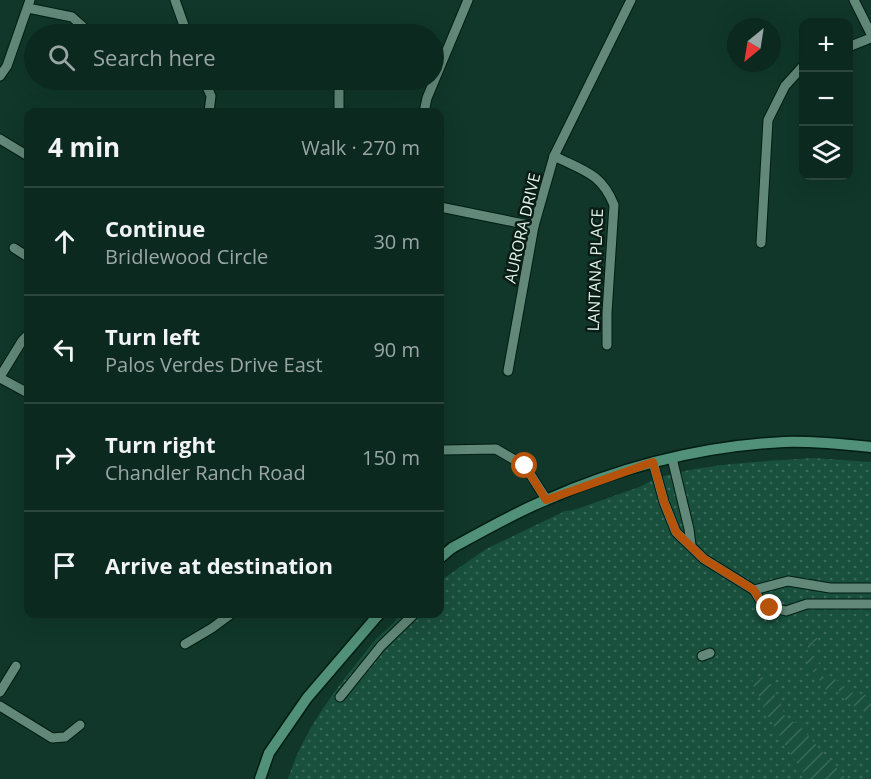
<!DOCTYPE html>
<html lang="en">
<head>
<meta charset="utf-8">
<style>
	:root { --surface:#0c2920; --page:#1a352d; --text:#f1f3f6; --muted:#9aa6a5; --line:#2c453e }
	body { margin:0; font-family:"Open Sans",sans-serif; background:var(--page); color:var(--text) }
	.controls { position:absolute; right:18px; top:18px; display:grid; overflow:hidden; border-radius:12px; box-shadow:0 6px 24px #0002 }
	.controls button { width:54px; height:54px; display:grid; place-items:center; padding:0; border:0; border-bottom:2px solid var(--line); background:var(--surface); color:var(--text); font:30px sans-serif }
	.compass { position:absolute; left:727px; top:18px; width:54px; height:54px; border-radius:50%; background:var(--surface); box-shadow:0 6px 24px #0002; rotate:210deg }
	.stop { position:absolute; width:18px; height:18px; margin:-14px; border:4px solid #b45309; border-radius:50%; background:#fff }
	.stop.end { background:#b45309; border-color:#fff; box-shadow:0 2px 6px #0008 }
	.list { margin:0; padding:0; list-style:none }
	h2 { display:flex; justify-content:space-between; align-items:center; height:78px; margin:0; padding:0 24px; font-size:26px }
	h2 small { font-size:20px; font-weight:400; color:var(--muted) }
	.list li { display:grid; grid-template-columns:39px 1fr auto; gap:18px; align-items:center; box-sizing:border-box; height:108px; padding:0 24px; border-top:2px solid var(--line) }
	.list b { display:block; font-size:22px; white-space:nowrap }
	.list p { margin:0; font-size:20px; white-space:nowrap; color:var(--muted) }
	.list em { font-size:20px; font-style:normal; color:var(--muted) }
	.icon { flex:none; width:33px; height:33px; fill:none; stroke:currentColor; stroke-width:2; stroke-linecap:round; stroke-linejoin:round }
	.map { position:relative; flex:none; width:871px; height:779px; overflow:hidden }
	.search { position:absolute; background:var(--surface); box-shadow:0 6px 24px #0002; left:24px; top:24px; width:420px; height:66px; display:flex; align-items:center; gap:15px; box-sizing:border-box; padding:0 21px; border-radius:33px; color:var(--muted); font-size:22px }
	.panel { position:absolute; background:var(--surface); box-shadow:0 6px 24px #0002; left:24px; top:108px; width:420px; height:510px; border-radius:12px }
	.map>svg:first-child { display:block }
</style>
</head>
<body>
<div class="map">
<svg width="871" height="779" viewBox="0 0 871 779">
	<defs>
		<pattern id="grass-dots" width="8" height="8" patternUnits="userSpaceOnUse" patternTransform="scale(1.5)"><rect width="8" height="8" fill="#194f3d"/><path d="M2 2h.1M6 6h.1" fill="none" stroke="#3a6959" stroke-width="1.8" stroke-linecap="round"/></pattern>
		<pattern id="garden-furrows" width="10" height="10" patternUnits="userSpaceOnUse" patternTransform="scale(1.5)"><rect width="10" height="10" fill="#194f3d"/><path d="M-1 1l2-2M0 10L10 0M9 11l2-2" fill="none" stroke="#3a6959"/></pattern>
	</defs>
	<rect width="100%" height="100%" fill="#10372a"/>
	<path fill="url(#grass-dots)" d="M814,458L871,462V779H288C304,728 339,685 372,644C381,633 393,626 400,614H440V581L486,549L565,511L574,510L642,486C674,464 773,461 814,458Z"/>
	<g fill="url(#garden-furrows)">
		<polygon points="812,638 817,638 818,641 813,642 812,657 819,659 820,662 815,667 826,680 831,677 843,684 843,691 867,695 871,700 871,716 869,718 862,709 858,711 851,702 848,704 835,685 827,691 810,667 807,668 808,645"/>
		<path d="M752,676L766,678L777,692L774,695C776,698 780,700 781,704C786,715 781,719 797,723L846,779H808L790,753L763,708L764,705L753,685Z"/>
	</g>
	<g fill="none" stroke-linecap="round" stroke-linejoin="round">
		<defs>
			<g id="minor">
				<polyline points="175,0 187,34"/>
				<polyline points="854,0 871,34"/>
				<polyline points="28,8 72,17 91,34"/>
				<polyline points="848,47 871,38"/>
				<polyline points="0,76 7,66 30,0"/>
				<polyline points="204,80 211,96 209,112"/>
				<polyline points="339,112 339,80"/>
				<polyline points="424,112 427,98 468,0"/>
				<polyline points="0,139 28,156"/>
				<path d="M554,156C584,171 601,173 614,205L607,313V345"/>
				<polyline points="440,207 534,226"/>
				<polyline points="761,243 768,120 785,86 804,65"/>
				<polyline points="14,248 28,257"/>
				<polyline points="508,371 534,226 554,156 631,0"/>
				<polyline points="0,377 22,341 28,335"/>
				<polyline points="0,378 28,393"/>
				<polyline points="440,452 443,450 496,449 525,466 546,499"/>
				<polyline points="672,458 689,529 691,545"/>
				<polyline points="653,462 664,502 676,532 704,559 754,590 760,600 770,607 786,611 807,604 871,604"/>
				<polyline points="754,590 788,581 830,588 871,588"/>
				<polyline points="185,644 212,628 231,614"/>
				<polyline points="702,656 710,653"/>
				<polyline points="0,692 16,666"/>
				<polyline points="340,697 381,646 414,614"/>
				<polyline points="0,706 52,738 65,737 80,725"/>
			</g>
			<g id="major">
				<path d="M440,558L452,548C483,531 514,513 546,500C621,467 702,446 784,442C813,441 842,444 871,447"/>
				<polyline points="260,779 269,753 307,698 379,614"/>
			</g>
		</defs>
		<use href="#minor" stroke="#011d14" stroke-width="11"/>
		<use href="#major" stroke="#011d14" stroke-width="13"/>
		<use href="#minor" stroke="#618878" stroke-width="9"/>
		<use href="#major" stroke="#519079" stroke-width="10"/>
	</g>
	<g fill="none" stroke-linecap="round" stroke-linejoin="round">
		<polyline stroke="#b45309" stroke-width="8" points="525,466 546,500 653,462 664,502 676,532 704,559 754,590 760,600 770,608"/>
	</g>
	<g text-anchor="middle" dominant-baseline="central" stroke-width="5" stroke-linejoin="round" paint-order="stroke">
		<g font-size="16" fill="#dff4eb" stroke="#0b1b15">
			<text transform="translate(522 228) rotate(-77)">AURORA DRIVE</text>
			<text transform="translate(595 270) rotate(-88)">LANTANA PLACE</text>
		</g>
	</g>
</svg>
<div class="controls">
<button>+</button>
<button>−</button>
<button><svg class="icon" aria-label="layers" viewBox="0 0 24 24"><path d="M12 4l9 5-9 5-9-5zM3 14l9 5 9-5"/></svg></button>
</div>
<svg class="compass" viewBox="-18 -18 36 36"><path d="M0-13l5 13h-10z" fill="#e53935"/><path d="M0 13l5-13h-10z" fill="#9aa6a5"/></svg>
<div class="stop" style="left:525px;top:466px"></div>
<div class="stop end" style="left:770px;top:608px"></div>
<div class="search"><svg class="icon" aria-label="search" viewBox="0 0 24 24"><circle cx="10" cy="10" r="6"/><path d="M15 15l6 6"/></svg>Search here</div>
<section class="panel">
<h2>4 min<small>Walk · 270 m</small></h2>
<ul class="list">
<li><svg class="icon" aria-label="ahead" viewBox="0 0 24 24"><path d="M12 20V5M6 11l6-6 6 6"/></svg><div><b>Continue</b><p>Bridlewood Circle</p></div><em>30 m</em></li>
<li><svg class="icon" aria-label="left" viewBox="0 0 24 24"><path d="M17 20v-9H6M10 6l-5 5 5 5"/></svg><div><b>Turn left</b><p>Palos Verdes Drive East</p></div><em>90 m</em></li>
<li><svg class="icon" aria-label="right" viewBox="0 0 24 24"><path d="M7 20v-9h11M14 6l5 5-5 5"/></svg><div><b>Turn right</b><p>Chandler Ranch Road</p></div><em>150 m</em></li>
<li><svg class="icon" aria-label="arrive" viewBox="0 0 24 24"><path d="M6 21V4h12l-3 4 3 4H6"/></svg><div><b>Arrive at destination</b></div></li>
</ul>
</section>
</div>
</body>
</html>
